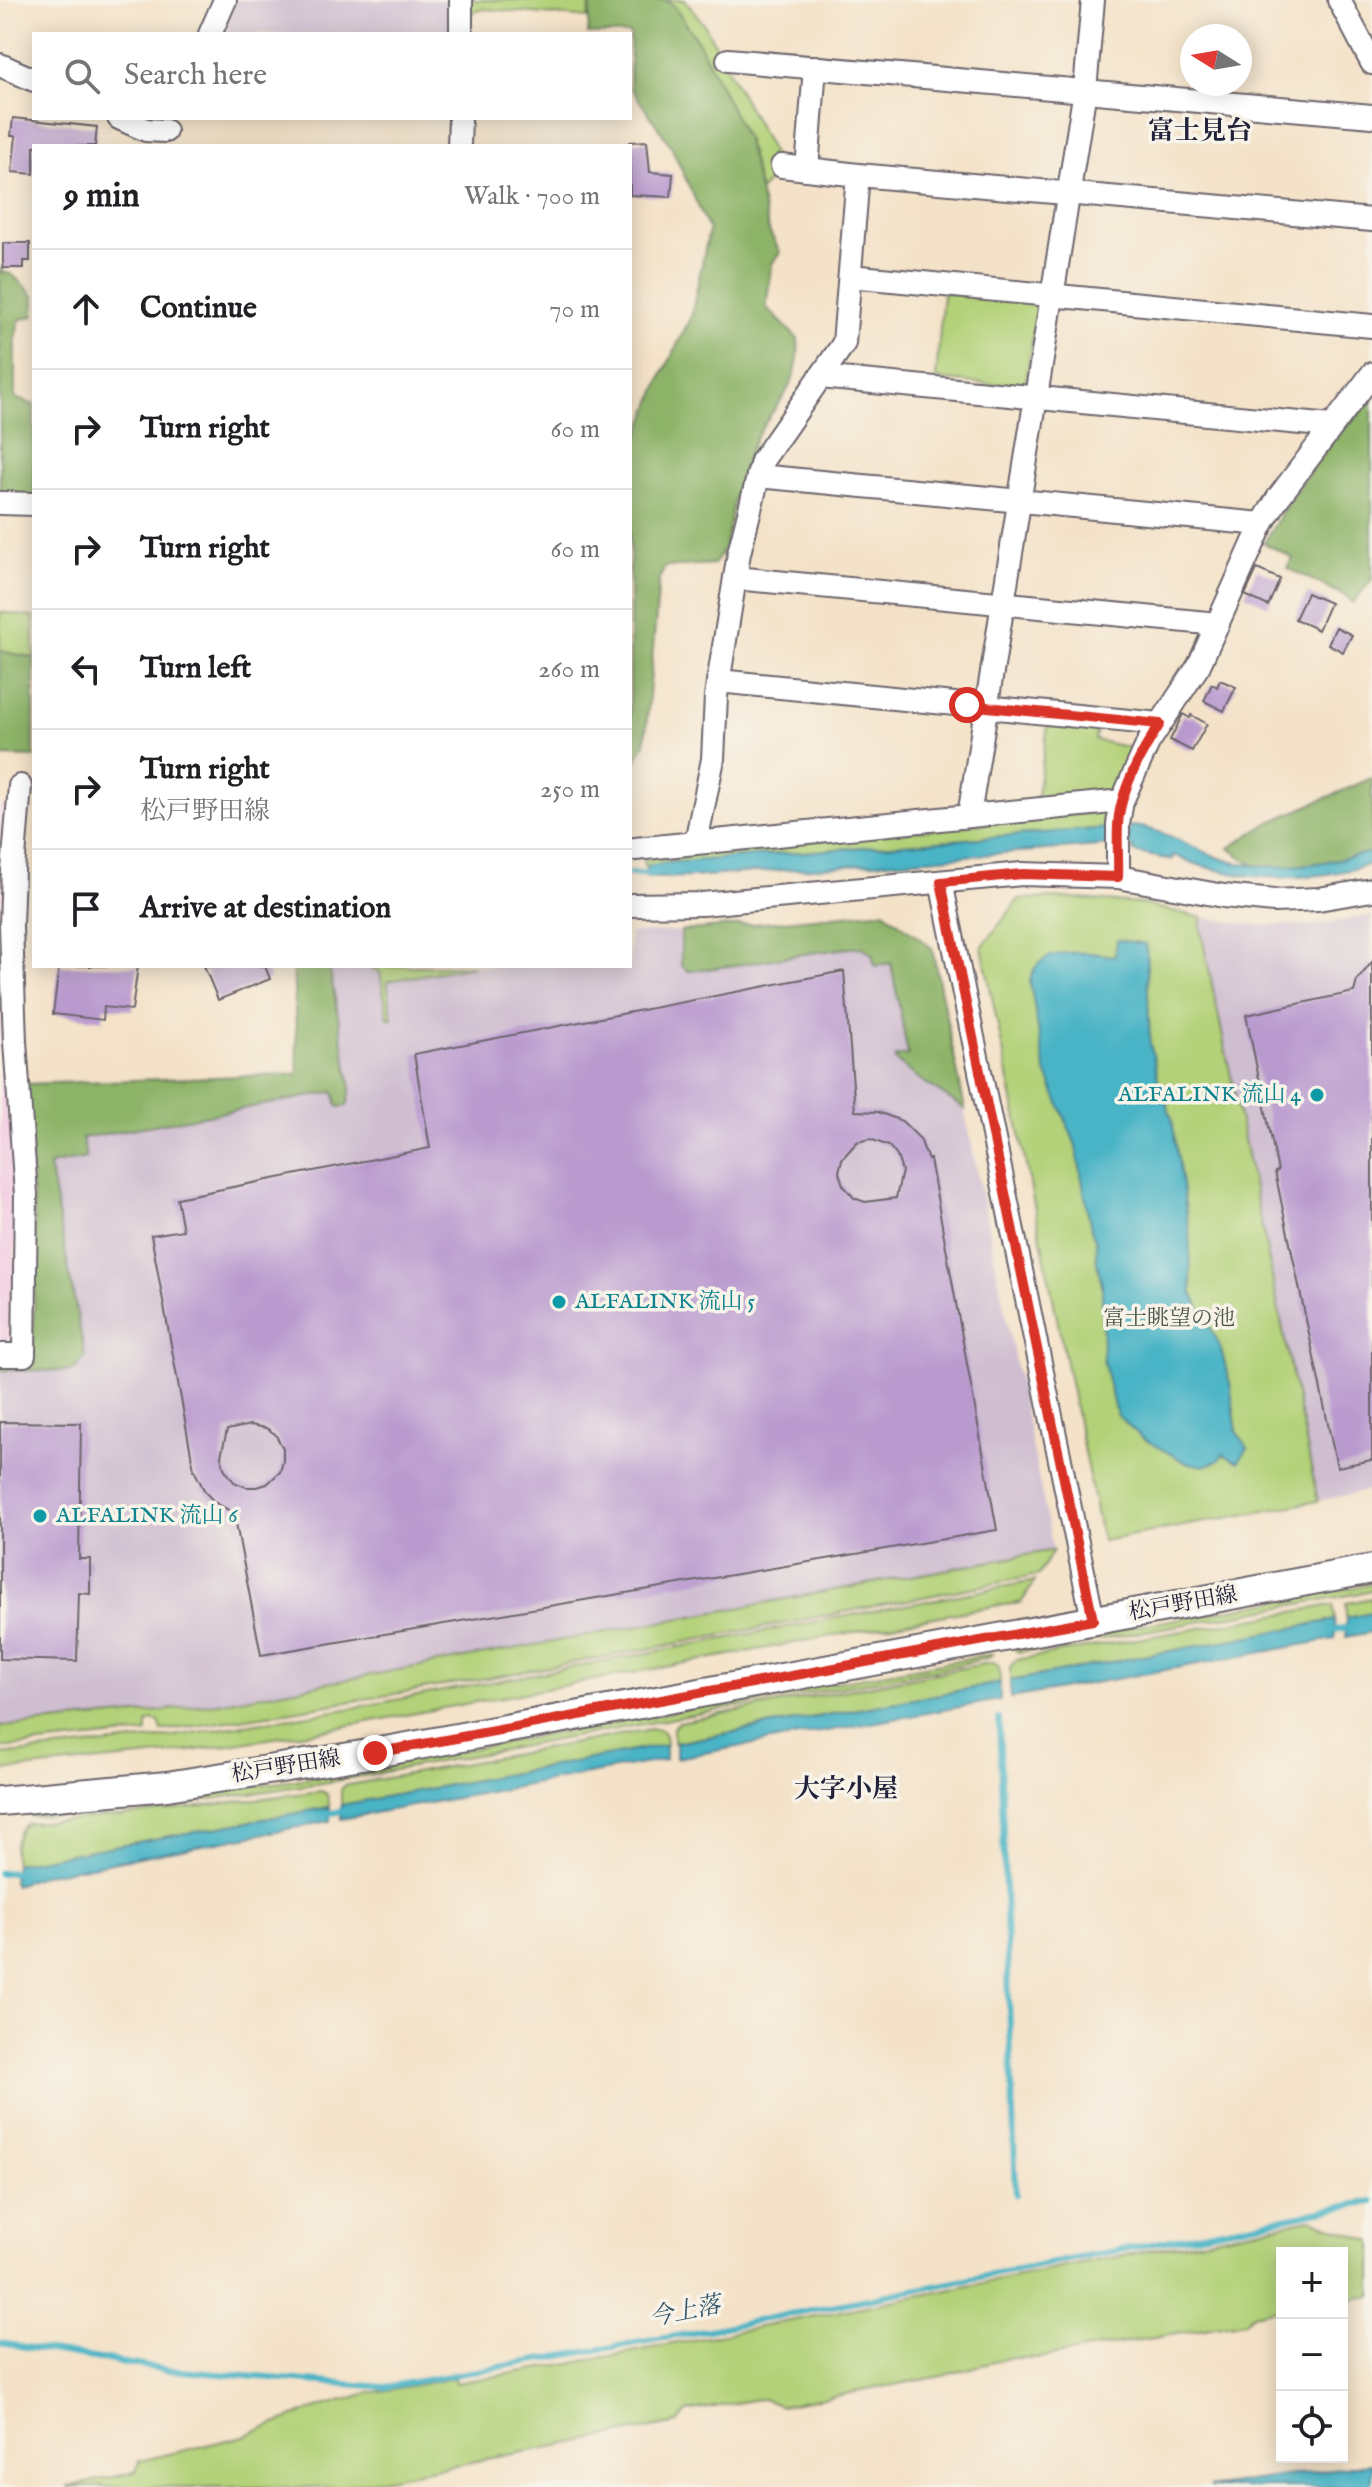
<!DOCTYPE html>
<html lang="en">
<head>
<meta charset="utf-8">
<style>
	:root { --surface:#fff; --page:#f6f6f6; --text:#202124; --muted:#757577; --line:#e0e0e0 }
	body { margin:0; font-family:"IM FELL English","Noto Serif JP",serif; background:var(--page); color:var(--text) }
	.controls { position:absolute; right:24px; bottom:24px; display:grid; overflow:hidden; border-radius:0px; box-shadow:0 4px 20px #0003 }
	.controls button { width:72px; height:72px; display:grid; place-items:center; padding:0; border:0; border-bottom:2px solid var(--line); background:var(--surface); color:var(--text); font:40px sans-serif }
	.compass { position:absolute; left:1180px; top:24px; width:72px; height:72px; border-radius:50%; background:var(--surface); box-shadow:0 4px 20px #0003; rotate:281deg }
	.stop { position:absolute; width:24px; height:24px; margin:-18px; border:6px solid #d93025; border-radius:50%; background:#fff }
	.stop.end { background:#d93025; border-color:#fff; box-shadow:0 2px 8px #0008 }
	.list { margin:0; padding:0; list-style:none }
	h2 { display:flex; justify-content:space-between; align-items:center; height:104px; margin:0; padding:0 32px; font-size:34px }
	h2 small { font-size:26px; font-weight:400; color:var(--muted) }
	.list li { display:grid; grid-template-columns:52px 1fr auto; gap:24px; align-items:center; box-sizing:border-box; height:120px; padding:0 32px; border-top:2px solid var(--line) }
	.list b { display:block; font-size:30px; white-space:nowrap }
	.list p { margin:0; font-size:26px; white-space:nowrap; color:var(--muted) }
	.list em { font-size:26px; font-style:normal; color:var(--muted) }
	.icon { flex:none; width:44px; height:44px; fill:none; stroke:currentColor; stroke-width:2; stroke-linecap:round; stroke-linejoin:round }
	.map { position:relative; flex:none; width:1372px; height:2487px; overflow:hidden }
	.search { position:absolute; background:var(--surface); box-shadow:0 4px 20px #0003; left:32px; top:32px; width:600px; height:88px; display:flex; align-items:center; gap:20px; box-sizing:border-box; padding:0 28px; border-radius:0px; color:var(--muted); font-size:30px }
	.panel { position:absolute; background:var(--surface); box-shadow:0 4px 20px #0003; left:32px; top:144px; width:600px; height:824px; border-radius:0px }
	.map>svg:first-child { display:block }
</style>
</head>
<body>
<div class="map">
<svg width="1372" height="2487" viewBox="0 0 1372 2487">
	<rect width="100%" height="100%" fill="#f7f3e8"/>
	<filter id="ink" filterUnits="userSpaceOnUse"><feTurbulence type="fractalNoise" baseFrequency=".0125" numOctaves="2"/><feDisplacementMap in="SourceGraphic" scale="16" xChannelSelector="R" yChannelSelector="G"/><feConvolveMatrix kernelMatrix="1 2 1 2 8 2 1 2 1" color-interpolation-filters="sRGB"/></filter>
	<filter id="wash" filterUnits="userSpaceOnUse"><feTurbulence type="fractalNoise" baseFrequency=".006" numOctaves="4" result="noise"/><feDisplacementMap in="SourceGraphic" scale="32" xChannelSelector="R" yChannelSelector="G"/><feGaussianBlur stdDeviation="1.8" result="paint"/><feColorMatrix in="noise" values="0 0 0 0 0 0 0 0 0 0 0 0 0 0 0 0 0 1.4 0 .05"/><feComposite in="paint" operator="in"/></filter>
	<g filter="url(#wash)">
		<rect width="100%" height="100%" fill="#f4e2c8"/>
		<polygon fill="#f2cfe2" points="0,805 10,805 16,1182 14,1338 7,1347 0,1347"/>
		<g fill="#cfbdd0">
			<polygon points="236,0 455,0 455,34 221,34"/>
			<polygon points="884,911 932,948 1053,1550 224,1702 146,1713 0,1727 0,1365 32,1365 36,1251 26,1084 298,1074 293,966 630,966 630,933 681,931"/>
			<polygon points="1372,916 1372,1490 1318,1501 1200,924 1203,918 1255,925 1314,925"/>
		</g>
		<g fill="#b2d178" stroke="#6a7a5a" stroke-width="2">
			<polygon points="467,0 591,0 588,18 485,9 473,12 469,17"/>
			<polygon points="666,0 685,0 704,24 773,154 780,174 776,174 760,191 747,141 700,45 675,7"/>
			<polygon points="943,293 1033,302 1037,308 1026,380 1020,387 936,379"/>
			<polygon points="0,612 34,617 34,658 0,651"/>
			<polygon points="1049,718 1098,723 1095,740 1135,749 1116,789 1110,793 1036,801"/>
			<polygon points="1102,812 1108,816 1108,828 761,855 644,866 643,860 691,856 692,853"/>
			<polygon points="1068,898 1141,904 1203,918 1200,925 1318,1501 1102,1541 982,947 1019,899"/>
			<polygon points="365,966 474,966 387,981 392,1018 388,1018 380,972"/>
			<path d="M1053,1550L1039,1575C747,1630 456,1688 162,1731L159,1722L152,1720L147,1724V1733L0,1748V1727L146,1713L224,1702Z"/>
			<polygon points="1035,1581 1021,1603 994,1606 319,1731 171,1754 0,1771 0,1755 154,1739 341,1710"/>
			<polygon points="1372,1584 1372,1591 1050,1648 1019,1652 1015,1650 1015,1648"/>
			<polygon points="1372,1598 1372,1613 1346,1618 1346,1603"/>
			<polygon points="1333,1605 1335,1620 1010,1681 1010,1667 1016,1660"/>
			<polygon points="992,1654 990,1657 950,1667 335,1781 170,1805 77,1815 31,1816 29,1814 170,1798 310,1778"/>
			<polygon points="989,1663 994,1663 999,1667 1000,1683 673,1743 673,1728 679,1722"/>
			<polygon points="651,1729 661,1730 665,1735 666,1745 341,1805 341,1790 344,1786"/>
			<path d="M321,1791L327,1794L330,1807L15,1864C12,1851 16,1830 27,1823L129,1815Z"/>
			<polygon points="1310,2219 1372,2241 1372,2296 1342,2300 1342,2253 1282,2253 1282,2308 1253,2314 1245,2322 1038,2358 1008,2358 942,2376 781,2406 763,2399 752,2400 687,2412 678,2423 339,2487 67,2487 136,2472 139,2461 244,2436 317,2408 365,2394 455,2378 456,2383 606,2357"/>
		</g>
		<g fill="#8db368" stroke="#586a52" stroke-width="2">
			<path d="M591,0H666L675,7L700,45L747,141L769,231L780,252L772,264L766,307L798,339C802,388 775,401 755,440C747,455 742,471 737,487C729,513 732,544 714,564L665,567L659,579L645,743L630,775V459L661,378L691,317L709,230L671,146L630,87V34H588Z"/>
			<polygon points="0,270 13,275 34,296 34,316 19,320 15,340 15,398 34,405 34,496 0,496"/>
			<polygon points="1372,388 1372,579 1353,603 1346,596 1287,568 1293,558 1264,543 1289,500"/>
			<polygon points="0,651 34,658 34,757 0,756"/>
			<path d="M1372,778V852C1340,860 1287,873 1255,865C1247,863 1237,853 1229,848L1268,823Z"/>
			<path d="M884,911L932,948L965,1109L915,1076L895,1060V1057L908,1055L891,963L875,966L872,954L862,947C803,951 746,966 688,971L681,965V931Z"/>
			<polygon points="293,966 329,966 351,1088 347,1106 338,1107 334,1092 82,1138 86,1158 49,1165 85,1357 73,1371 0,1370 0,1365 32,1365 36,1251 26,1084 298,1074"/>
		</g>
		<g fill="#49b4c6" stroke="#366b80" stroke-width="2">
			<path d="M1129,826C1157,826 1192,848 1220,858C1267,875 1325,863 1372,852V864C1310,883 1235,883 1176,856H1173L1172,860L1133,852L1134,847L1128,846Z"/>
			<polygon points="1108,828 1110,845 693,877 647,878 646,866 664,863"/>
			<path d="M1117,940L1146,944L1150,1042L1158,1079L1172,1119L1189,1230L1192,1293L1220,1346L1230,1383L1237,1432L1248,1448L1238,1462L1223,1454L1218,1461L1204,1466L1185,1462L1142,1438L1118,1416L1114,1407L1103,1358L1102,1285L1097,1263L1096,1242L1091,1229L1076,1146L1045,1069L1030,982C1035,944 1086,952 1114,956Z"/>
			<polygon points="1372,1613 1372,1632 1346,1637 1346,1618"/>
			<polygon points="1335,1620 1335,1639 1011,1698 1010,1681"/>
			<polygon points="1000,1683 1000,1700 676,1758 676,1743"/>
			<polygon points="665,1745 665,1760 341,1819 341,1805"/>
			<polygon points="330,1807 330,1821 43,1875 15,1885 13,1881 15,1864"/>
			<polygon points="1372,2463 1372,2487 1209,2487"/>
		</g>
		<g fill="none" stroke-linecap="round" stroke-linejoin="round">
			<g stroke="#49b4c6" stroke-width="6">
				<polyline points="630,874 654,874"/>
				<polyline points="1330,1631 1354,1626"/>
				<polyline points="999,1719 1016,2195"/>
				<polyline points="322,1815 347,1810"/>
				<polyline points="0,1873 20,1872"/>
				<polyline points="0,2343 168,2370 385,2387 693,2333 1372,2201"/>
			</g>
		</g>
		<g id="blocks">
			<g fill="#b99acf" fill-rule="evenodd">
				<polygon points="13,118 97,127 95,146 34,146 34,174 12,172 16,136 11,136"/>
				<polygon points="647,141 650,172 673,174 671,197 630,195 630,142"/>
				<polygon points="3,243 30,243 30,261 24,261 24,268 3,268"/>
				<polygon points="1257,569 1280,579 1268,606 1245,595"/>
				<polygon points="1307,593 1330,603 1318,630 1295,619"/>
				<polygon points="1336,627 1352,635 1343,652 1328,644"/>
				<polygon points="1220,680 1236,687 1224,711 1204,701 1212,684 1217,687"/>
				<polygon points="1183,714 1190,718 1191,715 1207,724 1192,751 1170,740"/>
				<polygon points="1372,962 1372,1460 1337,1467 1275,1172 1278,1171 1246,1015 1354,992 1357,981"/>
				<polygon points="59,966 138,966 132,1010 104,1007 103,1020 53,1014"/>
				<polygon points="204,966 265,966 270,979 218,1000"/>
				<path d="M844,971L855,1111L878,1112L902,1121L920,1139L928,1160L930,1159L997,1530L261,1655L234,1513L214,1502L205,1492L194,1470L151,1235L183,1230L177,1198L430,1148L414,1054ZM870,1139L889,1146L897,1156L902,1171L896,1198L865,1202L854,1198L843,1185L839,1172L842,1159L857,1142ZM250,1425L266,1428L275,1434L283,1448V1461L280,1472L267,1484L257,1487H246L234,1482L224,1468L221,1456L227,1430Z"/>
				<polygon points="0,1422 81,1423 79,1559 90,1559 90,1594 79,1593 77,1661 0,1659"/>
			</g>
		</g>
	</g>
	<g filter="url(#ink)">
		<use href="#blocks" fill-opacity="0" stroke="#6c656c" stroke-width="2"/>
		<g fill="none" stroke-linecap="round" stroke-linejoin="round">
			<defs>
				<g id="minor">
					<polyline points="1339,0 1372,63"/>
					<polyline points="210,34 225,0"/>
					<polyline points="461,34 461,0"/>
					<polyline points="728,60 1372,116"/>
					<polyline points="0,65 34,80"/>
					<polyline points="119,118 146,130 165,131"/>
					<polyline points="459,146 460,118"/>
					<polyline points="782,166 858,175 1372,220"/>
					<polyline points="807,169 815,67"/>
					<polyline points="850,276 1372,326"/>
					<polyline points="820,377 1332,426"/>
					<polyline points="758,476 1262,524"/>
					<polyline points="0,503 34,504"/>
					<polyline points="735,578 1218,624"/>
					<polyline points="718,681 1160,724"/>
					<polyline points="1122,801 1148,743 1199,665 1262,524 1278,498 1372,374"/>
					<polyline points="969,816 1085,90 1093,0"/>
					<polyline points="696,842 713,759 716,696 739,553 762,461 844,343 858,175"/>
					<polyline points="635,849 1122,801 1118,824 1118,877"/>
					<polyline points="941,882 1093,1620"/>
					<polyline points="630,905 702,904 1022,874 1118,877 1224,896 1274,901 1318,899 1372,890"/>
					<polyline points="0,1355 24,1355 26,1194 15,1042 11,925 13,870 20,786"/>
				</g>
				<polyline id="major" points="0,1801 167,1786 375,1753 1372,1569"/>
			</defs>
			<use href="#minor" stroke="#6c656c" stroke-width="26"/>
			<use href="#major" stroke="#6c656c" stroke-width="32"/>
			<use href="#minor" stroke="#fff" stroke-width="22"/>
			<use href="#major" stroke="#fff" stroke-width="28"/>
		</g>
	</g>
	<g fill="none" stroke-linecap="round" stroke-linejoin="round" filter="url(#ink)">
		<path stroke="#d93025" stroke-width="10" d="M375,1753L1093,1620L941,882L1022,874L1118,877C1119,857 1116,835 1119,815C1124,784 1143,750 1160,724L967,705"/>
	</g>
	<g fill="#0f9aa8" stroke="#f7f3e8" stroke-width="3">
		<circle cx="1317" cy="1095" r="8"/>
		<circle cx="559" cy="1302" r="8"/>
		<circle cx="40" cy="1516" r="8"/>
	</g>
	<g text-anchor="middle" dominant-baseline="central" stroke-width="7" stroke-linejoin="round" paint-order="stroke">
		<g font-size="22" fill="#0d838f" stroke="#f7f3e8" text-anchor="start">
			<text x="1301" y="1095" text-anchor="end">ALFALINK 流山 4</text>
			<text x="575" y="1302">ALFALINK 流山 5</text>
			<text x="56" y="1516">ALFALINK 流山 6</text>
		</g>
		<g font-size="22" fill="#4d574d" stroke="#f7f3e8">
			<text x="1169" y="1319">富士眺望の池</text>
		</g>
		<g font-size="22" fill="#22223b" stroke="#f7f3e8">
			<text transform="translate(1183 1604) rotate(-10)">松戸野田線</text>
			<text transform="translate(286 1767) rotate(-9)">松戸野田線</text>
		</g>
		<g font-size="24" font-style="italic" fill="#30556c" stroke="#f7f3e8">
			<text transform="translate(685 2312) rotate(-11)">今上落</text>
		</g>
		<g font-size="26" font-weight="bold" fill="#22223b" stroke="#f7f3e8">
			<text x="1200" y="131">富士見台</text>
			<text x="846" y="1789">大字小屋</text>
		</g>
	</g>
</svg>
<div class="controls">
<button>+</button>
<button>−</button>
<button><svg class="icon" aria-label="locate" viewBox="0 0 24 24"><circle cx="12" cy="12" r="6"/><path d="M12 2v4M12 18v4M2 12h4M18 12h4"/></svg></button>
</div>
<svg class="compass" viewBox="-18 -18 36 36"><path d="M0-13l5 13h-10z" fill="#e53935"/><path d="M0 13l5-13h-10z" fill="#757577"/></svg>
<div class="stop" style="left:967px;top:705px"></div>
<div class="stop end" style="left:375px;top:1753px"></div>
<div class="search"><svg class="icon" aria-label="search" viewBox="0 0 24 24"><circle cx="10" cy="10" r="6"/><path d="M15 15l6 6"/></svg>Search here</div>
<section class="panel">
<h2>9 min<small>Walk · 700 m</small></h2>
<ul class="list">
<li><svg class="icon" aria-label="ahead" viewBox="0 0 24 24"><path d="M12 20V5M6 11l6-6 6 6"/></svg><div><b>Continue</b></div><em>70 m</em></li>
<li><svg class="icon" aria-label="right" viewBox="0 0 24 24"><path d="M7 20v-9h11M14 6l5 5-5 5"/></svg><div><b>Turn right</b></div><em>60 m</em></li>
<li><svg class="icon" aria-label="right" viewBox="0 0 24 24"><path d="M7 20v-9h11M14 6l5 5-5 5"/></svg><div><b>Turn right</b></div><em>60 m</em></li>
<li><svg class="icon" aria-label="left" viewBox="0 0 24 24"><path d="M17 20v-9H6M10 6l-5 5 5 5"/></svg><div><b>Turn left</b></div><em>260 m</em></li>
<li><svg class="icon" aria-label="right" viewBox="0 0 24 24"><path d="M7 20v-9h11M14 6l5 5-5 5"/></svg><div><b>Turn right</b><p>松戸野田線</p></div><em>250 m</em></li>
<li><svg class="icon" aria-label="arrive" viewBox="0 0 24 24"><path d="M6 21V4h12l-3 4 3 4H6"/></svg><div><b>Arrive at destination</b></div></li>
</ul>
</section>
</div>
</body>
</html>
